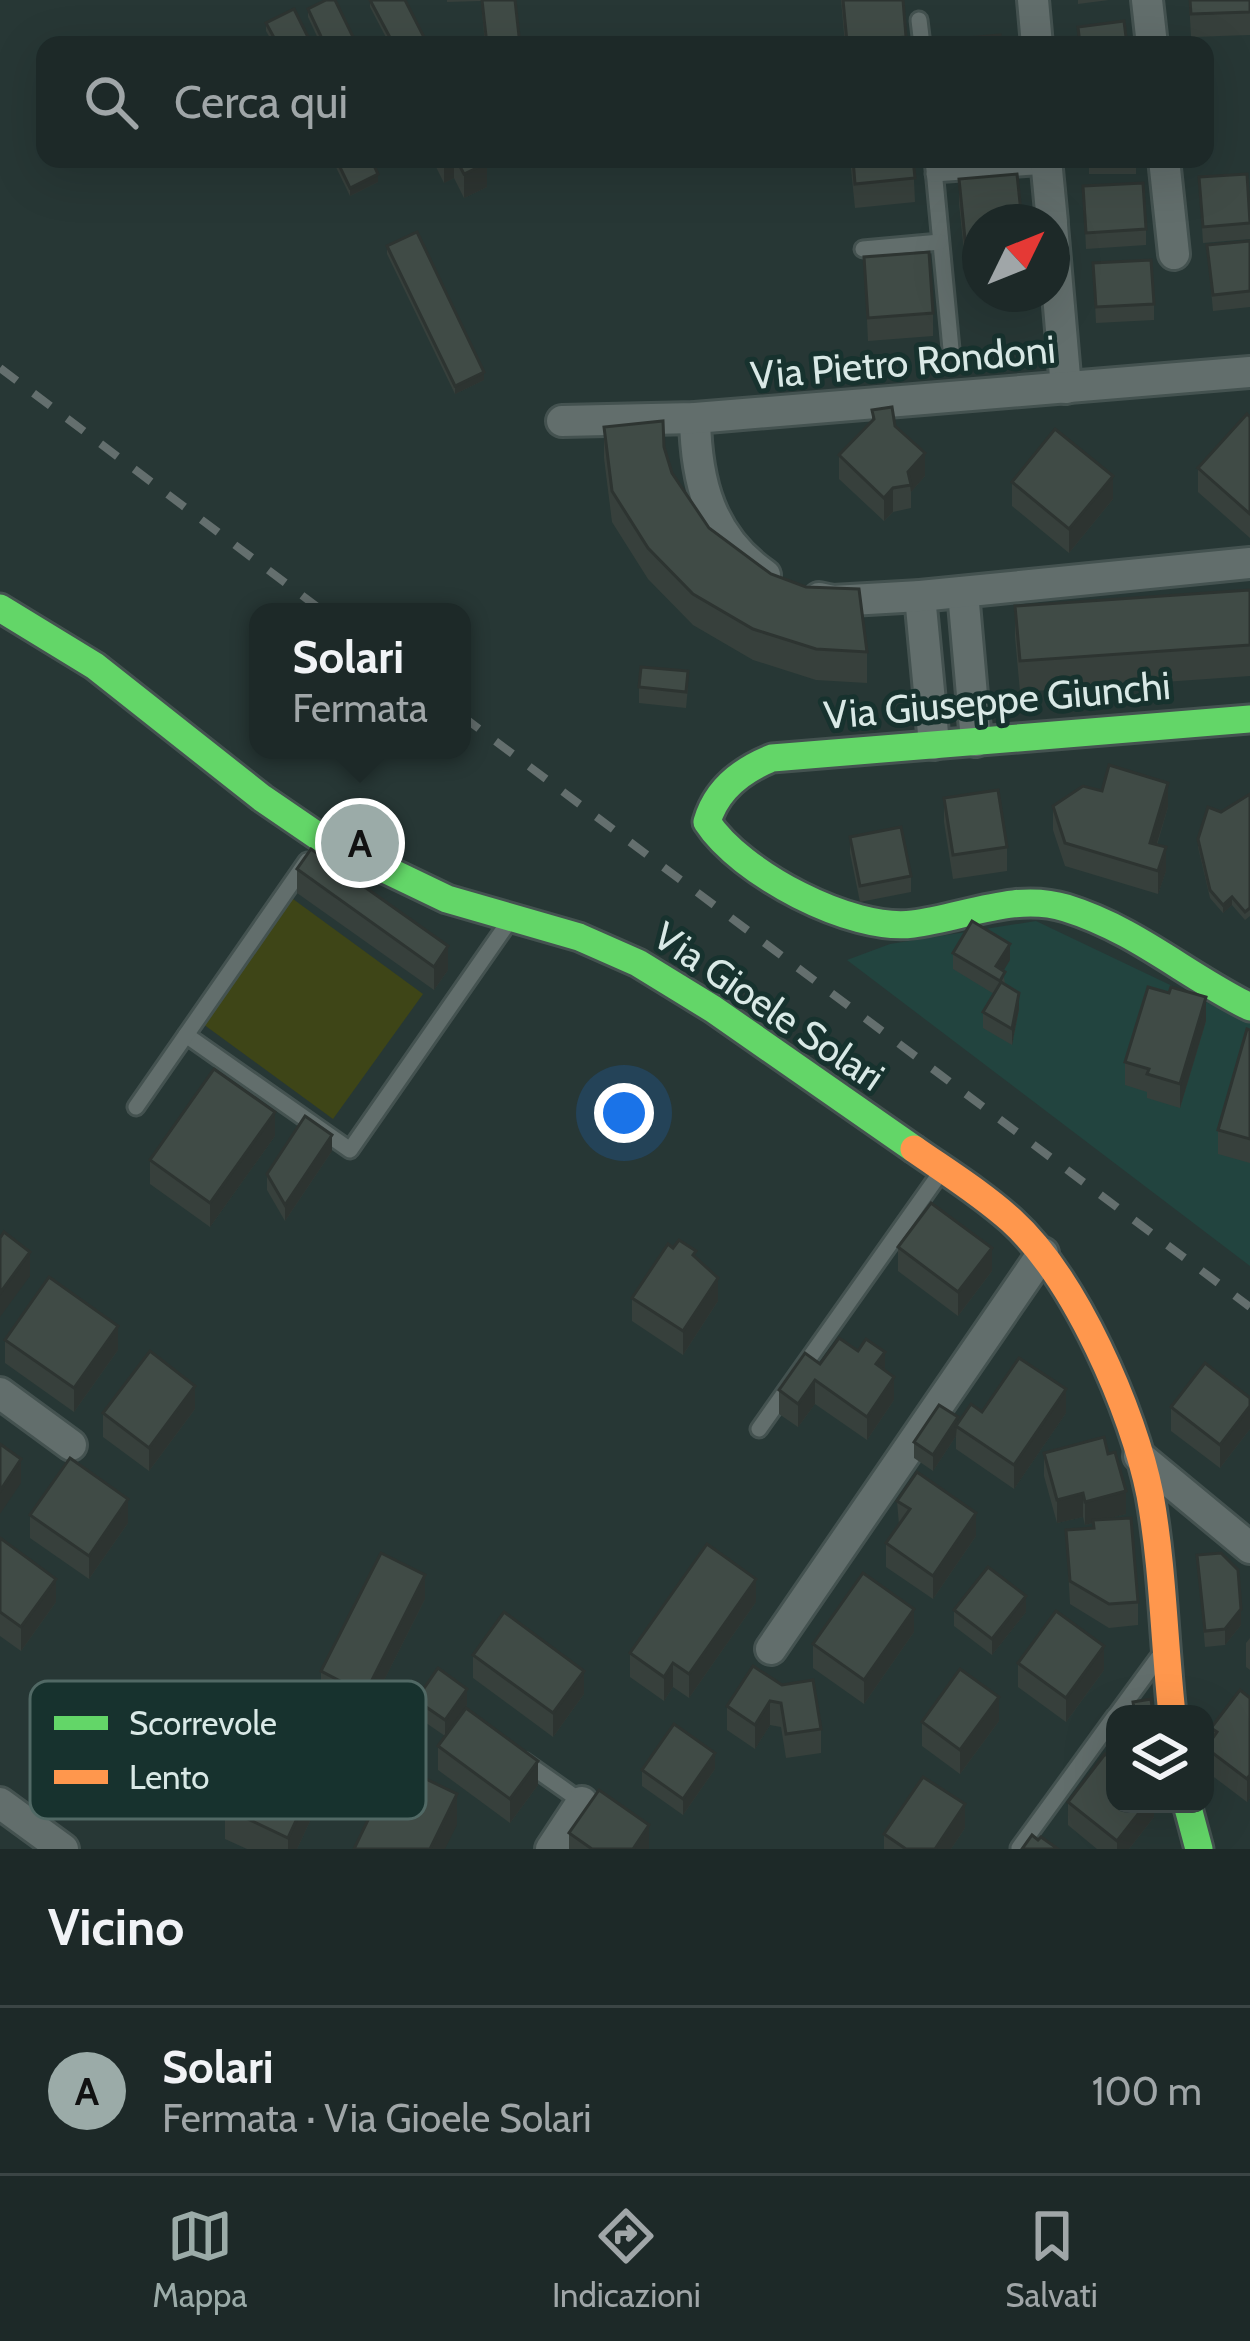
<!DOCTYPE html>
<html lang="it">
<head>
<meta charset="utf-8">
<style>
	:root { --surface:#1d2928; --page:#253130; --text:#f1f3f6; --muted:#a0a6a8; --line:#3b4545; --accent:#9baba8 }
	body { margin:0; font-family:Cabin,sans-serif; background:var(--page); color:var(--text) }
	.controls { position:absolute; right:36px; bottom:36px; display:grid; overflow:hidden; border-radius:24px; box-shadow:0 12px 48px #0002 }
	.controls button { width:108px; height:108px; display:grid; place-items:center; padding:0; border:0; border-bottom:3px solid var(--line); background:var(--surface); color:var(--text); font:60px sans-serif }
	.compass { position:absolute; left:962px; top:204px; width:108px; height:108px; border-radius:50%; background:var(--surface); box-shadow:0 12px 48px #0002; rotate:47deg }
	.you { position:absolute; left:624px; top:1113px; width:42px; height:42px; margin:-30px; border:9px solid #fff; border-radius:50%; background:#1a73e8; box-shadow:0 0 0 18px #1a73e833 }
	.badge { display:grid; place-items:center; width:78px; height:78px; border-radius:50%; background:var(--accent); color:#111; font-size:39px; font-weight:700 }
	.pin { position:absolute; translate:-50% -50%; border:6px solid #fff; box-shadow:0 3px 12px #0006 }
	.popup { position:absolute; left:249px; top:603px; width:222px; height:156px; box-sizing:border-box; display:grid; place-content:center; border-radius:24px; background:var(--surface); filter:drop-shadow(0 3px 9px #0005); font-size:39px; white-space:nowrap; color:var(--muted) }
	.popup b { font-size:45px; color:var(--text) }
	.popup::after { content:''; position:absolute; left:50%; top:100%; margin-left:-24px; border:24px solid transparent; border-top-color:var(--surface) }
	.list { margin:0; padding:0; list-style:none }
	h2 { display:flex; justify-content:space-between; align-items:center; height:156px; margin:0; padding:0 48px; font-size:51px }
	h2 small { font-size:39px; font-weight:400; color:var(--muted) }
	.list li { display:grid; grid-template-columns:78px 1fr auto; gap:36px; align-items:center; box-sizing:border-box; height:168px; padding:0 48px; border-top:3px solid var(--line) }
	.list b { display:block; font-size:45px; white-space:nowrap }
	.list p { margin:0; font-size:39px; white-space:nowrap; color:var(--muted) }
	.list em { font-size:39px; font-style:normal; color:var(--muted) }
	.icon { flex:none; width:66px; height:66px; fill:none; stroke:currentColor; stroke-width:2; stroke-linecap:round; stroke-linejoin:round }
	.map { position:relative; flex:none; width:1250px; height:1849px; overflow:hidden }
	.search { position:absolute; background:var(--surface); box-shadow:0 12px 48px #0002; left:36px; right:36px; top:36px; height:132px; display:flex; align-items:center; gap:30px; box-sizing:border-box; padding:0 42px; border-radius:24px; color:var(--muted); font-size:45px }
	.sheet { height:324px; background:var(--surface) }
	nav { display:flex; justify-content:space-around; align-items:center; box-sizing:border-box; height:168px; border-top:3px solid var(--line); background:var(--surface); font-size:33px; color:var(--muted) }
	nav a { display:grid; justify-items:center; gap:6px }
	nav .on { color:var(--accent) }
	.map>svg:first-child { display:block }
</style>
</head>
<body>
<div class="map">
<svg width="1250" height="1849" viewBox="0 0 1250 1849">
	<rect width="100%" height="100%" fill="#273735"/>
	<polygon fill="#22443f" points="1036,921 1250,1023 1250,1266 847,960 890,944"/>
	<polygon fill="#3e4517" points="293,899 423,994 333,1119 203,1024"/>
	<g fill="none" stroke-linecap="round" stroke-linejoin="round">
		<defs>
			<g id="lane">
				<polyline points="919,20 922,45"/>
				<polyline points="933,159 951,349"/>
				<polyline points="934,174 1047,166"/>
				<polyline points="863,249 940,242"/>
				<polyline points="186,1035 350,1150 508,923"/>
				<polyline points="136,1107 307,861"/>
				<polyline points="759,1429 941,1172"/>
				<polyline points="1117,1714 1158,1658"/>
				<polyline points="524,1761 582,1802"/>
				<polyline points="1019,1848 1115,1716"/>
			</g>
			<g id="street">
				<polyline points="1033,0 1037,45"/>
				<polyline points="1147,0 1152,45"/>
				<polyline points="1046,159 1052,222"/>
				<polyline points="1164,159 1174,254"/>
				<polyline points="1052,225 1066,388"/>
				<path d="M695,418C696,482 710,537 765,575"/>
				<polyline points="562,421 695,418 1250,372"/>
				<polyline points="963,592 976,741"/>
				<polyline points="920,596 934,744"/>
				<polyline points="819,598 833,601 920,596 1250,563"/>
				<polyline points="0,1393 71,1445"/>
				<polyline points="1139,1456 1250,1548"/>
				<polyline points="771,1649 1043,1253"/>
				<polyline points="0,1803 63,1849"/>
				<polyline points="551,1849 582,1802"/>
			</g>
			<g id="fast">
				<polyline points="0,608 95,666 262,798 322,839 447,899 579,937 638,963 713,1009 914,1149"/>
				<path d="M1250,719L772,758C742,770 716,790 707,822C740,873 851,932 913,924C963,918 1015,892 1066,908C1137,930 1185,975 1250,1007"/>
				<polyline points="1187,1804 1199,1849"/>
			</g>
			<path id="slow" d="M914,1149C947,1172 981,1193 1011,1220C1075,1278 1133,1410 1150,1495C1163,1567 1164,1641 1172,1714"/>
		</defs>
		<use href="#lane" stroke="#445250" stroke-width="21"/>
		<use href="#street" stroke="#445250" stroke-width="36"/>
		<use href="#fast" stroke="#445250" stroke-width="33"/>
		<use href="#slow" stroke="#445250" stroke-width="33"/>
		<use href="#lane" stroke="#626e6c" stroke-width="15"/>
		<use href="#street" stroke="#626e6c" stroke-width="30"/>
		<use href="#fast" stroke="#63d668" stroke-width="27"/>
		<use href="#slow" stroke="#ff974d" stroke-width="27"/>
		<g stroke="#646f6e" stroke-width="8" stroke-dasharray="21 21" stroke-linecap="butt">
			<polyline points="0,368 324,612"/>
			<polyline points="462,716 1250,1307"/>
		</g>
	</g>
	<g fill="#37403c">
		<polygon points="370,0 428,45 390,45 370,7"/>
		<polygon points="447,0 515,0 520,45 485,45 481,1 447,2"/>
		<polygon points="841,0 903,0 906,45 845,45"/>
		<polygon points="1078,0 1109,0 1078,4"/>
		<polygon points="1189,0 1250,0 1250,35 1191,37"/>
		<polygon points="308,9 357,45 321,45 308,17"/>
		<polygon points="266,23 312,45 274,45 266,31"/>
		<polygon points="332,159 371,159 378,182 350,196"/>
		<polygon points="432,159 494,159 487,163 487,187 464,198 454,178 444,183"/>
		<polygon points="850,159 913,159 915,202 855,208"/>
		<rect x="1089" y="159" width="47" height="15"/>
		<polygon points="1199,177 1250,207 1250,239 1203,243"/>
		<polygon points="959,179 980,222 980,271 966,272 959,203"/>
		<polygon points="1083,186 1146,229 1146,245 1086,249"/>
		<polygon points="1250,241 1250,307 1213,311 1207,245"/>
		<polygon points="387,246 484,380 455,394 387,254"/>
		<polygon points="864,257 933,313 933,336 868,341"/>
		<polygon points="1093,263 1154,304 1154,320 1096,323"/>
		<polygon points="872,410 895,426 925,476 911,492 911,508 893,512 884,521 839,479 839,455 872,421"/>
		<polygon points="1250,417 1250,538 1198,492 1198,468"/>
		<polygon points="604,427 664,447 672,473 709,528 867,652 867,683 816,680 753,660 693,625 648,579 612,522 604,458"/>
		<polygon points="1012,482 1113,499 1069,553 1012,506"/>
		<polygon points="1250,590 1250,676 1020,692 1015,637 1015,606"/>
		<polygon points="639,687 688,687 686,708 639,703"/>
		<polygon points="1102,791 1168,807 1157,845 1166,871 1158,894 1065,866 1053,830 1053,806"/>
		<polygon points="1250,794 1250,916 1245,920 1232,905 1223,913 1210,898 1198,847 1198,839 1221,812"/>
		<polygon points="944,798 1007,847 1007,871 953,879 944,822"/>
		<polygon points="850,837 911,876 911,892 860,902 850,853"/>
		<polygon points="297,869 448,970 434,990 297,893"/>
		<polygon points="953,953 1010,960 1003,970 1005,984 1019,1009 1012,1045 983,1028 983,1012 994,994 953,969"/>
		<polygon points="1206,1021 1180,1108 1147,1098 1147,1092 1125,1085 1125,1062"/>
		<polygon points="1250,1030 1250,1163 1218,1154 1218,1130"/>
		<polygon points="275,1136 210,1227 150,1184 150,1160"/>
		<polygon points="332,1151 285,1221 267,1190 267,1174"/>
		<polygon points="898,1247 992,1271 958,1316 898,1271"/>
		<polygon points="673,1248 696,1257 718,1301 683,1355 632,1321 632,1298"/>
		<polygon points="5,1340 118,1350 74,1412 5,1363"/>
		<polygon points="820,1364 885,1370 894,1400 867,1440 815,1404 798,1427 779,1414 779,1390"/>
		<polygon points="1250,1398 1250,1429 1220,1468 1171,1431 1171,1407"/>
		<polygon points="195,1409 149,1471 103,1437 103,1413"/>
		<polygon points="982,1412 1066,1413 1014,1489 956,1449 956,1436 933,1471 914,1458 914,1442"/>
		<polygon points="1044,1453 1126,1514 1106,1519 1138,1602 1138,1625 1109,1628 1070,1604 1066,1530 1093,1528 1093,1523 1085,1525 1083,1517 1057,1523 1044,1476"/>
		<polygon points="897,1501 976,1536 933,1599 886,1567 886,1543 899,1525"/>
		<polygon points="30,1515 128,1523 89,1579 30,1538"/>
		<polygon points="0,1538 56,1602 21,1651 0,1636"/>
		<polygon points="1197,1555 1241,1625 1225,1645 1205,1647"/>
		<polygon points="425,1599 365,1718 321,1695 321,1671"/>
		<polygon points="756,1602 689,1698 673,1687 664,1701 630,1677 630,1653"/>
		<polygon points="954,1610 1026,1612 992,1655 954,1626"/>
		<polygon points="914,1632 864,1704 813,1668 813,1644"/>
		<polygon points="1250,1638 1250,1670 1246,1667 1246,1643"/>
		<polygon points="473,1655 584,1694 553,1737 473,1678"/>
		<polygon points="1018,1663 1104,1670 1066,1722 1018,1687"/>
		<polygon points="753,1666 821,1729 821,1753 786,1758 781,1727 770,1725 755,1749 727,1730 727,1706"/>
		<polygon points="1250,1698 1250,1798 1247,1802 1206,1771 1206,1748 1211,1740 1211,1728"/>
		<polygon points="416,1700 467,1705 445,1736 416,1716"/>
		<polygon points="999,1721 960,1774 922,1746 922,1722"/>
		<polygon points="347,1742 297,1849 247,1849 225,1839 225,1808"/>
		<polygon points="438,1746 538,1785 510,1823 438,1770"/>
		<polygon points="715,1769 683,1815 642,1786 642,1770"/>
		<polygon points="1068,1802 1154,1804 1154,1817 1129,1849 1097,1849 1068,1825"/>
		<polygon points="649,1825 649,1849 569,1849 569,1833"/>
		<polygon points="965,1828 951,1849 884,1849 884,1834"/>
	</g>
	<g fill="#2d3431">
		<polygon points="454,159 454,178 444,183 444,160"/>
		<polygon points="487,163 487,187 464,198 464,174"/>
		<polygon points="378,174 378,182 350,196 350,188"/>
		<polygon points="484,372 484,380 455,394 455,386"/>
		<polygon points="925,453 925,476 911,492 908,472"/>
		<polygon points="1113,476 1113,499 1069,553 1069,529"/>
		<polygon points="893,488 893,512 884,521 884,498"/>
		<polygon points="1168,783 1168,807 1150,866 1150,843"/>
		<polygon points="1166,847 1166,871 1158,894 1158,871"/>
		<polygon points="1232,897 1232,905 1223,913 1223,905"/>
		<polygon points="1010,944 1010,960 998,980 996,966"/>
		<polygon points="448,946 448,970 434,990 434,967"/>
		<polygon points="1019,993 1019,1009 1012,1045 1012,1029"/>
		<polygon points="1206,997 1206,1021 1180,1108 1180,1084"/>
		<polygon points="275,1112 275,1136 210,1227 210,1203"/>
		<polygon points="332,1135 332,1151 285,1221 285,1205"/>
		<polygon points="992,1248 992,1271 958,1316 958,1292"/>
		<polygon points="30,1252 30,1276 0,1317 0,1293"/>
		<polygon points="718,1278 718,1301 683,1355 683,1331"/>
		<polygon points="118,1326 118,1350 74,1412 74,1388"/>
		<polygon points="885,1352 885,1376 876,1364"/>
		<polygon points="894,1377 894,1400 867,1440 867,1417"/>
		<polygon points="815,1380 815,1404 798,1427 798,1404"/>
		<polygon points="195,1386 195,1409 149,1471 149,1448"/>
		<polygon points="1066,1389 1066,1413 1014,1489 1014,1465"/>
		<polygon points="1250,1406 1250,1429 1220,1468 1220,1445"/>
		<polygon points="958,1417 956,1436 933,1471 933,1455"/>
		<polygon points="21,1459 21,1483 0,1514 0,1491"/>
		<polygon points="1126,1491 1126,1514 1085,1525 1085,1502"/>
		<polygon points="1083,1493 1083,1517 1057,1523 1057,1500"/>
		<polygon points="128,1499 128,1523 89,1579 89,1556"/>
		<polygon points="976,1513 976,1536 933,1599 933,1576"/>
		<polygon points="425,1575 425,1599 365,1718 365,1694"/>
		<polygon points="56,1579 56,1602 21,1651 21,1627"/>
		<polygon points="756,1579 756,1602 689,1698 689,1674"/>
		<polygon points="1026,1596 1026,1612 992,1655 992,1639"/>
		<polygon points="914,1609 914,1632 864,1704 864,1680"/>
		<polygon points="1241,1609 1241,1625 1225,1645 1225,1629"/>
		<polygon points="1104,1646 1104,1670 1066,1722 1066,1698"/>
		<polygon points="673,1663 673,1687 664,1701 664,1677"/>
		<polygon points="584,1671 584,1694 553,1737 553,1713"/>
		<polygon points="467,1689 467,1705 445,1736 445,1720"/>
		<polygon points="999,1697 999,1721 960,1774 960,1750"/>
		<polygon points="770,1701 770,1725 755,1749 755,1725"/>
		<polygon points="347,1711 347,1742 297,1849 288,1849 288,1838"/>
		<polygon points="715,1753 715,1769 683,1815 683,1799"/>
		<polygon points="538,1761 538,1785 510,1823 510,1799"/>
		<polygon points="1250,1775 1250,1798 1247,1802 1247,1779"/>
		<polygon points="457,1794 457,1825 445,1849 430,1849"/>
		<polygon points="965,1804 965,1828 951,1849 935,1849"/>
		<polygon points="1146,1804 1154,1804 1154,1817 1129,1849 1117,1849 1117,1841"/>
		<polygon points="649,1825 649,1849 633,1849"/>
	</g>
	<g fill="#404b46" stroke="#2d3431" stroke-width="3">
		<polygon points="326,0 335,0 357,45 325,45 308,9"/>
		<polygon points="370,0 405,0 428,45 394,45"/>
		<polygon points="482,0 515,0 520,45 487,45"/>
		<polygon points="843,0 903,0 906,37 847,42"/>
		<polygon points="1190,0 1250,0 1250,12 1191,14"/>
		<polygon points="294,9 312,45 278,45 266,23"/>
		<polygon points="1124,21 1127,45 1080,45 1078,27"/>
		<polygon points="1000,35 1001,45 946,45 945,40"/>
		<polygon points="336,159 371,159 378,174 350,188"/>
		<polygon points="456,159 485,159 487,163 464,174"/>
		<polygon points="853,159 913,159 915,178 855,184"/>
		<polygon points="1017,174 1022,222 980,222 980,248 966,249 959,179"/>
		<polygon points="1247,174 1250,223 1203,227 1199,177"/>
		<polygon points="1143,183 1146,229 1086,233 1083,186"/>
		<polygon points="417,232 484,372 455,386 387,246"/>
		<polygon points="1250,241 1250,291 1213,295 1207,245"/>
		<polygon points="929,252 933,313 868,318 864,257"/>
		<polygon points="1151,260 1154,304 1096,307 1093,263"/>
		<polygon points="892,407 895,426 925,453 908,472 911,485 893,488 884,498 839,455 874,419 872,410"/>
		<polygon points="1247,414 1250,417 1250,514 1198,468"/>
		<polygon points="663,421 664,447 672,473 709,528 771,574 806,587 859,589 867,652 816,649 753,629 693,594 648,548 612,491 604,427"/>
		<polygon points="1055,429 1113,476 1069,529 1012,482"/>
		<polygon points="1250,590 1250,645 1020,661 1015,606"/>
		<polygon points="641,667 688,671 686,692 639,687"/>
		<polygon points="1109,765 1168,783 1150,843 1166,847 1158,871 1065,843 1053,806 1083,786 1102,791"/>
		<polygon points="998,790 1007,847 953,855 944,798"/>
		<polygon points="1250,794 1250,908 1245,912 1232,897 1223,905 1210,890 1198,839 1208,807 1221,812"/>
		<polygon points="901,827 911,876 860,886 850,837"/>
		<polygon points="311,849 448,946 434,967 297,869"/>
		<polygon points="972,921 1010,944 996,966 1005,972 1000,981 953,953"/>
		<polygon points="1001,982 1019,993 1012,1029 983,1012"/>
		<polygon points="1148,987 1169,993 1171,987 1206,997 1180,1084 1147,1074 1149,1069 1125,1062"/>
		<polygon points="1247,1029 1250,1030 1250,1139 1218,1130"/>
		<polygon points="214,1069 275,1112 210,1203 150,1160"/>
		<polygon points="305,1116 332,1135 285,1205 267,1174"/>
		<polygon points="931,1203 992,1248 958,1292 898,1247"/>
		<polygon points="4,1232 30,1252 0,1293 0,1238"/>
		<polygon points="679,1240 696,1251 693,1255 718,1278 683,1331 632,1298 668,1244 673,1248"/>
		<polygon points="49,1277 118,1326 74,1388 5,1340"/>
		<polygon points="839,1338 858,1351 866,1339 885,1352 876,1364 894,1377 867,1417 815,1380 798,1404 779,1390 805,1353 820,1364"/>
		<polygon points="150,1351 195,1386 149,1448 103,1413"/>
		<polygon points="1019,1358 1066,1389 1014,1465 956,1426 971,1404 982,1412"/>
		<polygon points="1205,1363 1250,1398 1250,1406 1220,1445 1171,1407"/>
		<polygon points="939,1405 958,1417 933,1455 914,1442"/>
		<polygon points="1104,1437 1108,1454 1115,1452 1126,1491 1085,1502 1083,1493 1057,1500 1044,1453"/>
		<polygon points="0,1444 21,1459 0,1491"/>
		<polygon points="70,1458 128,1499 89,1556 30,1515"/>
		<polygon points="917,1472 976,1513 933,1576 886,1543 910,1509 897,1501"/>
		<polygon points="1131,1518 1138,1602 1109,1604 1070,1581 1066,1530 1094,1528 1093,1520"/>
		<polygon points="0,1538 56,1579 21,1627 0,1612"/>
		<polygon points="707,1544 756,1579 689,1674 673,1663 664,1677 630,1653"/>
		<polygon points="381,1553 425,1575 365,1694 321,1671"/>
		<polygon points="1221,1553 1238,1570 1241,1609 1225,1629 1205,1631 1197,1555"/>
		<polygon points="988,1567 1026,1596 992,1639 954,1610"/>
		<polygon points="863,1573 914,1609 864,1680 813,1644"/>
		<polygon points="1056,1611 1104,1646 1066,1698 1018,1663"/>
		<polygon points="504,1612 584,1671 553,1713 473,1655"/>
		<polygon points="753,1666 782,1685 813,1680 821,1729 786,1734 781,1703 770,1701 755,1725 727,1706"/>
		<polygon points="438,1668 467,1689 445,1720 416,1700"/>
		<polygon points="960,1669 999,1697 960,1750 922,1722"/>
		<polygon points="284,1682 347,1711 288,1838 225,1808"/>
		<polygon points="1240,1690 1250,1698 1250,1775 1247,1779 1206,1748 1217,1732 1211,1728"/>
		<polygon points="1151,1699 1153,1714 1135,1714 1133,1702"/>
		<polygon points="466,1708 538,1761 510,1799 438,1746"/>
		<polygon points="674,1724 715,1753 683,1799 642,1770"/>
		<polygon points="1105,1754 1115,1762 1115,1804 1146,1804 1117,1841 1068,1802"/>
		<polygon points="395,1764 457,1794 430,1849 354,1849"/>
		<polygon points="923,1777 965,1804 935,1849 906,1849 884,1834"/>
		<polygon points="599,1790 649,1825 633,1849 592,1849 569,1833"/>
		<polygon points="1032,1835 1038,1840 1041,1837 1058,1849 1022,1849"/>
	</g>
	<g text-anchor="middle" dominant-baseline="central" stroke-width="10" stroke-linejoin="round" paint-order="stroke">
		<g font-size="39" fill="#d9e9e6" stroke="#17322e">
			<text transform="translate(903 362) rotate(-5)">Via Pietro Rondoni</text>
			<text transform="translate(997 700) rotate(-5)">Via Giuseppe Giunchi</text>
			<text transform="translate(769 1006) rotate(34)">Via Gioele Solari</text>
		</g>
	</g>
	<rect x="30" y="1681" width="396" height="138" rx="18" fill="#17322e" stroke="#516965" stroke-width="3"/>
	<rect x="54" y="1716" width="54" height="14" fill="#63d668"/>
	<rect x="54" y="1770" width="54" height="14" fill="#ff974d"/>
	<g font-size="33" fill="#d9e9e6">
		<text x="129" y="1735">Scorrevole</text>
		<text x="129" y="1789">Lento</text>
	</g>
</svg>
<div class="controls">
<button><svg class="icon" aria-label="layers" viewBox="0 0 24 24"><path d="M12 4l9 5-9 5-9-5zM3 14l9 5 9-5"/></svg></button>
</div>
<svg class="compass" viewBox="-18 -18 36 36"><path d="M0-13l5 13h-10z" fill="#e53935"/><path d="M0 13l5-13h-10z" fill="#a0a6a8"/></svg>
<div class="you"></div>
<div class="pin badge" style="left:360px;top:843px">A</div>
<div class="popup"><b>Solari</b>Fermata</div>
<div class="search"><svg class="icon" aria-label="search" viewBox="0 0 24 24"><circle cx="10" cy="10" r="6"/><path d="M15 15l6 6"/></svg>Cerca qui</div>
</div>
<section class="sheet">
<h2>Vicino<small></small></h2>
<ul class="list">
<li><span class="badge">A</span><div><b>Solari</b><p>Fermata · Via Gioele Solari</p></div><em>100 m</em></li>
</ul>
</section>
<nav>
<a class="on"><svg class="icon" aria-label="map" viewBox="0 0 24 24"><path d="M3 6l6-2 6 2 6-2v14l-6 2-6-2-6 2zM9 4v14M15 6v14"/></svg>Mappa</a>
<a><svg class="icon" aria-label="directions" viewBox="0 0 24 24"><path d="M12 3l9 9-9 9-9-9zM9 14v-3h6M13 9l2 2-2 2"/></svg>Indicazioni</a>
<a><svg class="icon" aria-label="saved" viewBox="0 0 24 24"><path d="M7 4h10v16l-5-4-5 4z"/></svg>Salvati</a>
</nav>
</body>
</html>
